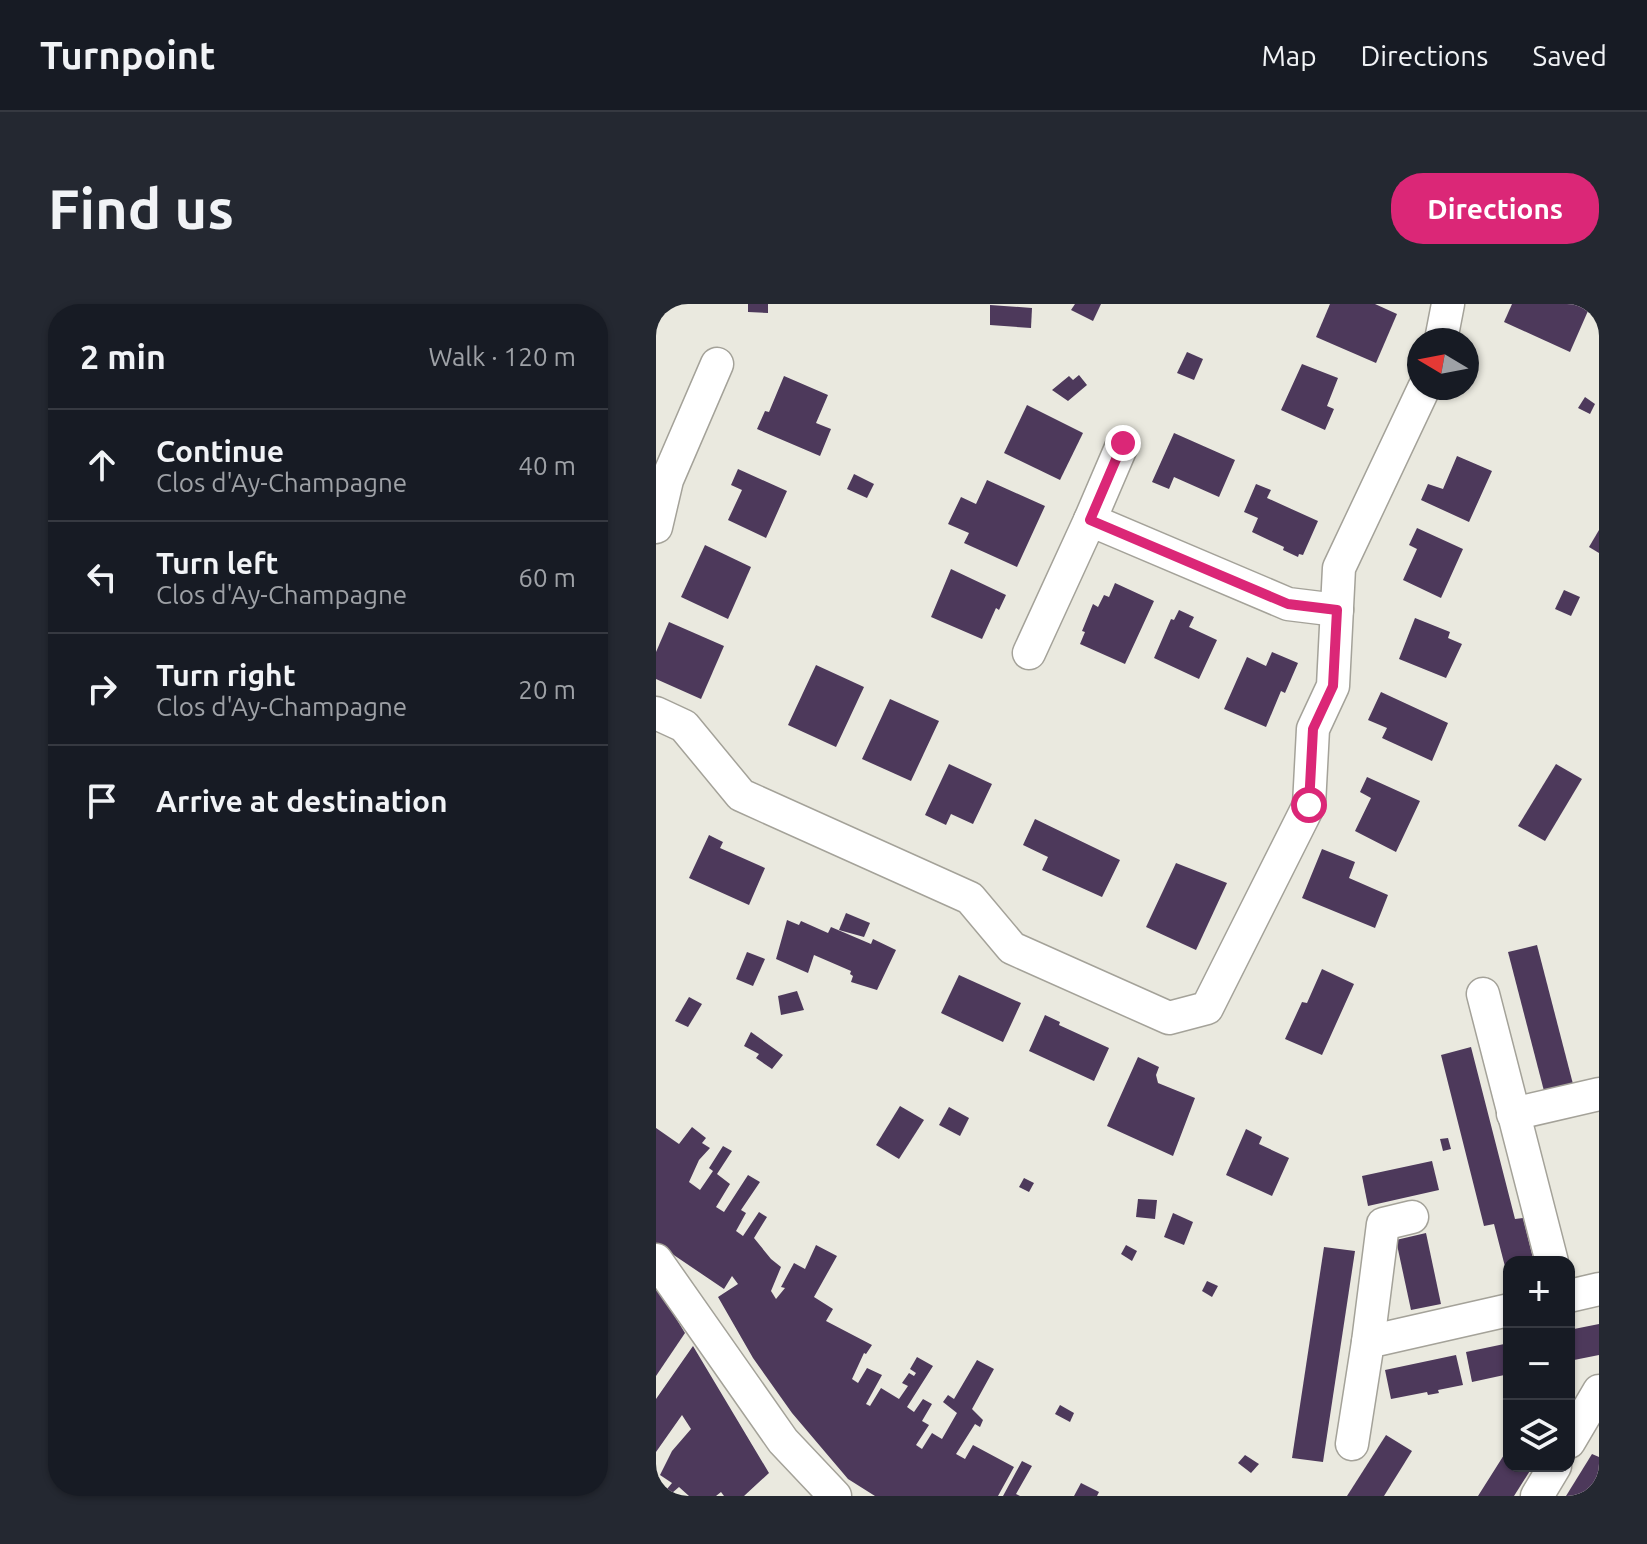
<!DOCTYPE html>
<html lang="en">
<head>
<meta charset="utf-8">
<style>
	:root { --surface:#171b24; --page:#242831; --text:#f1f3f6; --muted:#9ea1a6; --line:#363941; --accent:#db2777 }
	body { margin:0; font-family:Ubuntu,sans-serif; background:var(--page); color:var(--text) }
	.controls { position:absolute; right:24px; bottom:24px; display:grid; overflow:hidden; border-radius:16px; box-shadow:0 2px 6px #0004 }
	.controls button { width:72px; height:72px; display:grid; place-items:center; padding:0; border:0; border-bottom:2px solid var(--line); background:var(--surface); color:var(--text); font:40px sans-serif }
	.compass { position:absolute; left:751px; top:24px; width:72px; height:72px; border-radius:50%; background:var(--surface); box-shadow:0 2px 6px #0004; rotate:280deg }
	.stop { position:absolute; width:24px; height:24px; margin:-18px; border:6px solid #db2777; border-radius:50%; background:#fff }
	.stop.end { background:#db2777; border-color:#fff; box-shadow:0 2px 8px #0008 }
	.list { margin:0; padding:0; list-style:none }
	h2 { display:flex; justify-content:space-between; align-items:center; height:104px; margin:0; padding:0 32px; font-size:34px }
	h2 small { font-size:26px; font-weight:400; color:var(--muted) }
	.list li { display:grid; grid-template-columns:52px 1fr auto; gap:24px; align-items:center; box-sizing:border-box; height:112px; padding:0 32px; border-top:2px solid var(--line) }
	.list b { display:block; font-size:30px; white-space:nowrap }
	.list p { margin:0; font-size:26px; white-space:nowrap; color:var(--muted) }
	.list em { font-size:26px; font-style:normal; color:var(--muted) }
	.icon { flex:none; width:44px; height:44px; fill:none; stroke:currentColor; stroke-width:2; stroke-linecap:round; stroke-linejoin:round }
	.map { position:relative; flex:none; width:943px; height:1192px; overflow:hidden; border-radius:32px }
	header { display:flex; align-items:center; gap:48px; box-sizing:border-box; height:112px; padding:0 40px; background:var(--surface); border-bottom:2px solid var(--line) }
	header strong { font-size:38px }
	nav { display:flex; gap:44px; margin-inline-start:auto; font-size:28px }
	.intro { display:flex; align-items:center; justify-content:space-between; box-sizing:border-box; height:192px; padding:0 48px }
	h1 { margin:0; font-size:56px }
	.button { padding:20px 36px; border-radius:32px; background:var(--accent); color:#fff; font-size:28px; font-weight:700 }
	main { display:flex; gap:48px; padding:0 48px }
	aside { flex:1; background:var(--surface); border-radius:32px; box-shadow:0 2px 6px #0004 }
	.map>svg:first-child { display:block }
</style>
</head>
<body>
<header>
<strong>Turnpoint</strong>
<nav><a>Map</a><a>Directions</a><a>Saved</a></nav>
</header>
<div class="intro"><h1>Find us</h1><a class="button">Directions</a></div>
<main>
<aside>
<h2>2 min<small>Walk · 120 m</small></h2>
<ul class="list">
<li><svg class="icon" aria-label="ahead" viewBox="0 0 24 24"><path d="M12 20V5M6 11l6-6 6 6"/></svg><div><b>Continue</b><p>Clos d'Ay-Champagne</p></div><em>40 m</em></li>
<li><svg class="icon" aria-label="left" viewBox="0 0 24 24"><path d="M17 20v-9H6M10 6l-5 5 5 5"/></svg><div><b>Turn left</b><p>Clos d'Ay-Champagne</p></div><em>60 m</em></li>
<li><svg class="icon" aria-label="right" viewBox="0 0 24 24"><path d="M7 20v-9h11M14 6l5 5-5 5"/></svg><div><b>Turn right</b><p>Clos d'Ay-Champagne</p></div><em>20 m</em></li>
<li><svg class="icon" aria-label="arrive" viewBox="0 0 24 24"><path d="M6 21V4h12l-3 4 3 4H6"/></svg><div><b>Arrive at destination</b></div></li>
</ul>
</aside>
<div class="map">
<svg width="943" height="1192" viewBox="0 0 943 1192">
	<rect width="100%" height="100%" fill="#eae9df"/>
	<g fill="#4d395b">
		<polygon points="92,0 112,0 112,9 92,8"/>
		<polygon points="419,0 445,0 437,17 415,6"/>
		<polygon points="674,0 719,0 741,10 720,59 660,33"/>
		<polygon points="856,0 935,0 914,48 848,18"/>
		<polygon points="334,1 376,4 375,24 334,21"/>
		<polygon points="531,48 547,55 538,76 521,69"/>
		<polygon points="646,60 682,74 671,102 678,105 669,126 625,106"/>
		<polygon points="423,71 431,81 412,97 396,86 413,72 417,76"/>
		<polygon points="128,72 172,91 160,119 175,125 164,152 101,125 109,107 113,108"/>
		<polygon points="929,93 939,100 934,110 922,104"/>
		<polygon points="371,101 427,129 404,176 348,149"/>
		<polygon points="518,129 579,156 563,193 518,173 513,185 496,178"/>
		<polygon points="801,152 836,167 813,218 765,196 772,180 787,185"/>
		<polygon points="82,165 131,187 110,234 72,216 86,186 75,181"/>
		<polygon points="198,170 218,180 211,194 191,185"/>
		<polygon points="331,176 389,202 361,263 308,239 313,229 292,220 305,193 320,200"/>
		<polygon points="600,180 615,186 611,194 662,217 647,251 643,250 642,253 627,246 628,243 596,228 602,214 588,208"/>
		<polygon points="761,224 807,245 785,294 747,276 761,245 753,241"/>
		<polygon points="943,226 943,249 933,243"/>
		<polygon points="49,241 95,263 72,315 25,293"/>
		<polygon points="295,265 350,291 343,306 340,304 326,335 275,313"/>
		<polygon points="459,279 498,297 469,360 424,340 429,328 426,327 437,300 442,303 448,291 453,293"/>
		<polygon points="908,286 924,293 915,312 899,305"/>
		<polygon points="523,306 538,313 533,323 561,336 543,375 498,354 515,315 518,316"/>
		<polygon points="759,314 794,328 792,334 806,340 790,374 743,355"/>
		<polygon points="13,318 68,342 45,395 0,375 0,348"/>
		<polygon points="616,348 642,359 629,389 625,387 610,423 568,405 591,353 610,362"/>
		<polygon points="160,361 208,383 180,443 132,421"/>
		<polygon points="725,388 792,419 776,457 726,434 731,424 712,416"/>
		<polygon points="234,395 283,417 255,477 206,455"/>
		<polygon points="293,460 336,480 317,520 295,510 290,521 269,511"/>
		<polygon points="900,460 926,475 889,537 862,522"/>
		<polygon points="711,473 764,497 740,548 699,527 715,494 704,488"/>
		<polygon points="379,515 464,556 446,593 386,566 392,553 367,541"/>
		<polygon points="53,531 67,538 64,544 109,564 93,601 33,574"/>
		<polygon points="666,545 699,558 693,574 732,591 719,624 646,594"/>
		<polygon points="520,559 571,579 540,646 490,623"/>
		<polygon points="190,609 214,619 208,633 183,626"/>
		<polygon points="131,616 143,621 145,617 172,629 175,623 215,640 217,635 240,646 221,686 195,678 197,672 194,670 195,667 158,651 152,669 120,655"/>
		<polygon points="881,641 917,780 888,787 852,648"/>
		<polygon points="91,648 109,655 97,682 80,675"/>
		<polygon points="666,665 698,680 666,751 629,735 646,698 651,699"/>
		<polygon points="303,671 365,699 347,738 285,709"/>
		<polygon points="141,687 148,706 125,711 122,692"/>
		<polygon points="33,693 46,700 32,723 19,717"/>
		<polygon points="389,711 404,718 403,721 453,744 438,777 373,747"/>
		<polygon points="95,728 127,751 116,765 100,754 103,750 88,742"/>
		<polygon points="815,743 859,915 867,914 878,958 853,958 853,978 838,920 828,922 785,751"/>
		<polygon points="482,753 503,763 500,771 502,779 539,794 517,852 451,822"/>
		<polygon points="244,802 268,816 243,855 220,841"/>
		<polygon points="293,803 313,814 304,832 283,821"/>
		<polygon points="36,823 50,834 46,839 54,844 43,856 33,878 44,886 57,867 53,864 67,842 76,847 61,870 74,880 60,903 68,908 92,871 104,878 85,906 90,909 80,927 87,932 103,908 111,913 98,934 115,955 125,963 115,987 120,995 129,984 125,983 138,959 149,965 160,941 181,952 158,993 177,1005 170,1017 216,1041 210,1050 208,1049 196,1075 202,1079 211,1064 226,1071 210,1100 214,1102 225,1084 243,1095 252,1082 246,1079 253,1069 258,1072 260,1069 254,1065 261,1053 277,1062 251,1103 258,1108 267,1095 276,1100 266,1117 273,1121 260,1141 266,1145 276,1129 286,1135 301,1109 287,1098 292,1091 298,1095 321,1056 338,1065 316,1105 327,1116 324,1123 319,1120 300,1150 309,1155 317,1141 358,1163 342,1192 219,1192 192,1175 136,1109 97,1054 62,993 82,980 76,972 68,985 0,939 0,824 23,840"/>
		<polygon points="590,825 606,833 603,840 633,854 616,892 570,871"/>
		<polygon points="792,834 795,845 787,847 784,835"/>
		<polygon points="776,857 783,886 712,902 706,872"/>
		<polygon points="368,874 378,879 373,888 363,883"/>
		<polygon points="482,895 501,896 499,915 480,913"/>
		<polygon points="517,909 537,918 528,941 508,933"/>
		<polygon points="770,929 785,1000 755,1006 740,936"/>
		<polygon points="470,941 481,947 476,957 465,950"/>
		<polygon points="668,943 699,947 667,1158 636,1154"/>
		<polygon points="551,977 562,982 556,993 546,987"/>
		<polygon points="0,985 4,988 29,1029 0,1072"/>
		<polygon points="943,1020 943,1051 913,1057 913,1026"/>
		<polygon points="853,1039 853,1070 816,1078 810,1048"/>
		<polygon points="37,1042 113,1169 88,1192 68,1192 65,1188 60,1192 33,1192 23,1183 16,1189 11,1185 16,1179 4,1171 16,1147 35,1125 26,1111 0,1148 0,1095"/>
		<polygon points="800,1051 807,1081 782,1086 783,1089 772,1091 771,1088 735,1095 729,1066"/>
		<polygon points="404,1101 418,1109 414,1118 399,1110"/>
		<polygon points="730,1131 756,1147 728,1192 691,1192"/>
		<polygon points="853,1143 853,1162 877,1162 858,1192 822,1192"/>
		<polygon points="936,1150 943,1153 943,1185 939,1192 910,1192"/>
		<polygon points="589,1151 603,1160 595,1169 582,1159"/>
		<polygon points="366,1157 376,1162 360,1190 364,1192 347,1192"/>
		<polygon points="425,1179 443,1188 441,1192 418,1192"/>
	</g>
	<g fill="none" stroke-linecap="round" stroke-linejoin="round">
		<defs>
			<g id="minor">
				<polyline points="785,36 792,0"/>
				<polyline points="434,216 467,139"/>
				<polyline points="0,223 11,176 61,60"/>
				<polyline points="373,349 434,216 632,300 681,306"/>
				<polyline points="0,409 28,422 85,491 314,594 356,644 513,714 551,704 653,501 657,425 677,382 683,264 768,84"/>
				<polyline points="827,690 896,958"/>
				<polyline points="857,810 943,790"/>
				<polyline points="0,956 127,1137 179,1192"/>
				<polyline points="913,992 943,985"/>
				<polyline points="712,1038 727,920 756,913"/>
				<polyline points="913,1138 943,1087"/>
				<polyline points="696,1140 712,1038 853,1006"/>
				<polyline points="881,1192 899,1162"/>
			</g>
		</defs>
		<use href="#minor" stroke="#a4a299" stroke-width="35"/>
		<use href="#minor" stroke="#fff" stroke-width="32"/>
	</g>
	<g fill="none" stroke-linecap="round" stroke-linejoin="round">
		<polyline stroke="#db2777" stroke-width="10" points="467,139 434,216 632,300 681,306 677,382 657,425 653,501"/>
	</g>
</svg>
<div class="controls">
<button>+</button>
<button>−</button>
<button><svg class="icon" aria-label="layers" viewBox="0 0 24 24"><path d="M12 4l9 5-9 5-9-5zM3 14l9 5 9-5"/></svg></button>
</div>
<svg class="compass" viewBox="-18 -18 36 36"><path d="M0-13l5 13h-10z" fill="#e53935"/><path d="M0 13l5-13h-10z" fill="#9ea1a6"/></svg>
<div class="stop" style="left:653px;top:501px"></div>
<div class="stop end" style="left:467px;top:139px"></div>
</div>
</main>
</body>
</html>
